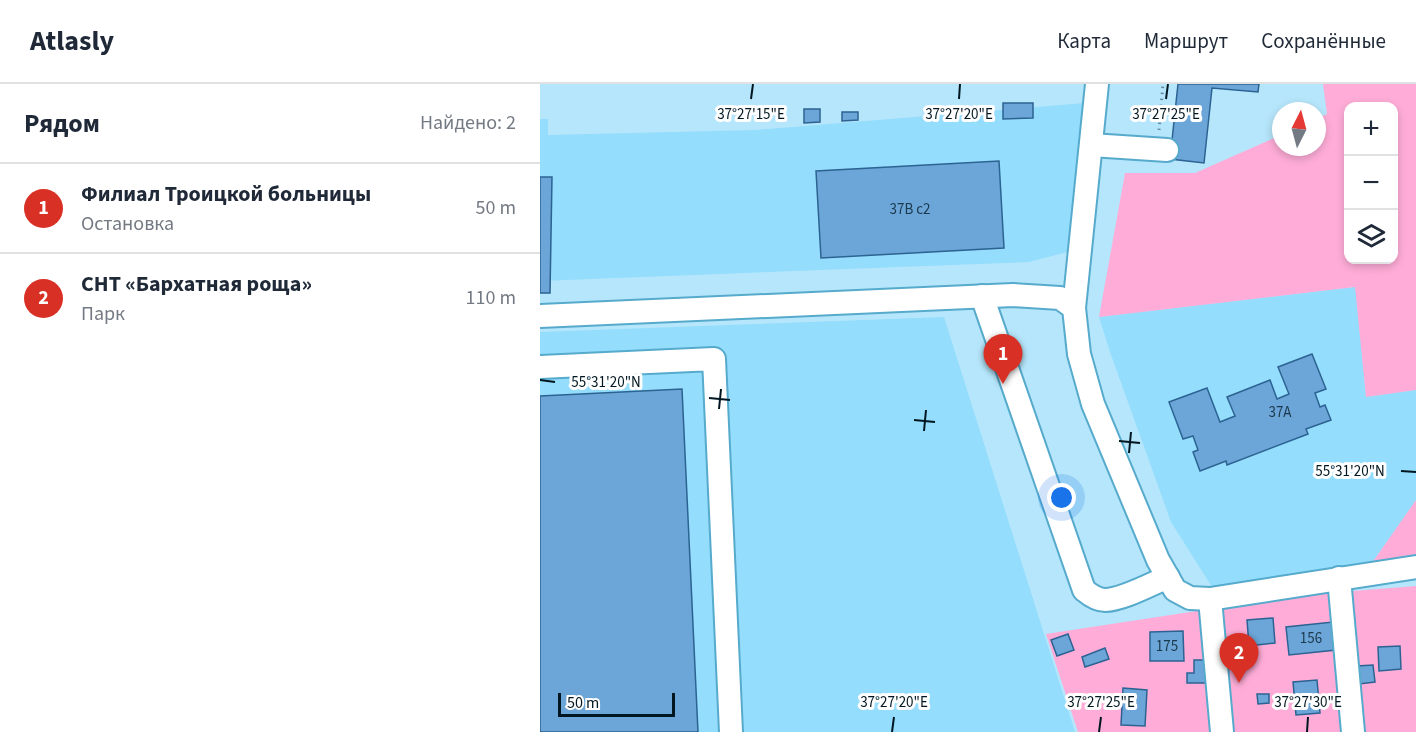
<!DOCTYPE html>
<html lang="ru">
<head>
<meta charset="utf-8">
<style>
	:root { --surface:#fff; --page:#f6f6f7; --text:#1f2937; --muted:#747a83; --line:#e0e1e3; --accent:#d93025 }
	body { margin:0; font-family:"Source Sans 3",sans-serif; background:var(--page); color:var(--text) }
	.controls { position:absolute; right:18px; top:18px; display:grid; overflow:hidden; border-radius:12px; box-shadow:0 3px 9px #0003 }
	.controls button { width:54px; height:54px; display:grid; place-items:center; padding:0; border:0; border-bottom:2px solid var(--line); background:var(--surface); color:var(--text); font:30px sans-serif }
	.compass { position:absolute; left:732px; top:18px; width:54px; height:54px; border-radius:50%; background:var(--surface); box-shadow:0 3px 9px #0003; rotate:6deg }
	.scale { position:absolute; left:18px; bottom:15px; width:117px; box-sizing:border-box; padding-left:6px; border:3px solid #001620; border-top:0; font-size:16px; line-height:21px; white-space:nowrap; color:#001620; -webkit-text-stroke:4px #fefefe; paint-order:stroke }
	.you { position:absolute; left:522px; top:414px; width:21px; height:21px; margin:-15px; border:4px solid #fff; border-radius:50%; background:#1a73e8; box-shadow:0 0 0 9px #1a73e833 }
	.badge { display:grid; place-items:center; width:39px; height:39px; border-radius:50%; background:var(--accent); color:#fff; font-size:20px; font-weight:700 }
	.pin { position:absolute; translate:-50% -50px; filter:drop-shadow(0 2px 3px #0008) }
	.pin::after { content:''; position:absolute; top:32px; width:21px; height:18px; background:inherit; clip-path:polygon(0 0,100% 0,50% 100%) }
	.list { margin:0; padding:0; list-style:none }
	h2 { display:flex; justify-content:space-between; align-items:center; height:78px; margin:0; padding:0 24px; font-size:26px }
	h2 small { font-size:20px; font-weight:400; color:var(--muted) }
	.list li { display:grid; grid-template-columns:39px 1fr auto; gap:18px; align-items:center; box-sizing:border-box; height:90px; padding:0 24px; border-top:2px solid var(--line) }
	.list b { display:block; font-size:22px; white-space:nowrap }
	.list p { margin:0; font-size:20px; white-space:nowrap; color:var(--muted) }
	.list em { font-size:20px; font-style:normal; color:var(--muted) }
	.icon { flex:none; width:33px; height:33px; fill:none; stroke:currentColor; stroke-width:2; stroke-linecap:round; stroke-linejoin:round }
	.map { position:relative; flex:none; width:876px; height:648px; overflow:hidden }
	header { display:flex; align-items:center; gap:36px; box-sizing:border-box; height:84px; padding:0 30px; background:var(--surface); border-bottom:2px solid var(--line) }
	header strong { font-size:28px }
	nav { display:flex; gap:33px; margin-inline-start:auto; font-size:21px }
	main { display:flex }
	aside { flex:1; background:var(--surface) }
	.map>svg:first-child { display:block }
</style>
</head>
<body>
<header>
<strong>Atlasly</strong>
<nav><a>Карта</a><a>Маршрут</a><a>Сохранённые</a></nav>
</header>
<main>
<aside>
<h2>Рядом<small>Найдено: 2</small></h2>
<ul class="list">
<li><span class="badge">1</span><div><b>Филиал Троицкой больницы</b><p>Остановка</p></div><em>50 m</em></li>
<li><span class="badge">2</span><div><b>СНТ «Бархатная роща»</b><p>Парк</p></div><em>110 m</em></li>
</ul>
</aside>
<div class="map">
<svg width="876" height="648" viewBox="0 0 876 648">
	<rect width="100%" height="100%" fill="#b6e6fb"/>
	<g fill="#94ddfc">
		<polygon points="545,19 535,166 489,178 0,197 0,35 8,35 8,51 216,46"/>
		<polygon points="816,203 826,313 876,306 876,416 832,479 672,503 631,438 570,268 559,233"/>
		<polygon points="404,233 535,648 0,648 0,248"/>
	</g>
	<g fill="#ffadd8" fill-rule="evenodd">
		<path d="M783,0H876V306L826,313L815,203L559,233L585,89H655L741,51V63H777V35L787,30ZM808,22H854V176H808Z"/>
		<polygon points="876,416 876,471 832,479"/>
		<polygon points="876,502 876,648 538,648 506,550 761,511"/>
	</g>
	<g fill="#6ca5d7" stroke="#2c6392" stroke-width="1.5">
		<polygon points="638,0 719,0 718,8 672,4 664,79 630,75"/>
		<polygon points="463,19 493,19 493,34 463,35"/>
		<polygon points="264,25 280,25 280,38 264,39"/>
		<polygon points="302,28 318,28 318,36 302,37"/>
		<polygon points="459,77 464,164 281,174 276,87"/>
		<polygon points="0,93 12,93 10,209 0,209"/>
		<polygon points="772,270 786,305 775,309 780,323 785,321 791,336 766,345 768,350 687,381 686,377 660,387 653,368 658,366 653,352 643,355 629,318 667,304 680,338 695,332 687,313 730,296 737,315 749,310 738,283"/>
		<polygon points="142,305 158,648 0,648 0,312"/>
		<polygon points="733,534 735,559 709,562 707,536"/>
		<polygon points="793,538 796,566 749,571 746,543"/>
		<polygon points="643,547 644,577 610,577 610,548"/>
		<polygon points="528,550 534,566 517,572 511,556"/>
		<polygon points="860,562 861,585 839,587 838,563"/>
		<polygon points="565,564 569,575 545,583 542,573"/>
		<polygon points="654,576 667,576 666,599 647,599 647,589 654,589"/>
		<polygon points="833,581 835,598 819,600 817,582"/>
		<polygon points="777,596 780,629 756,631 753,598"/>
		<polygon points="583,604 607,606 605,642 581,641"/>
		<polygon points="717,610 729,610 729,619 718,620"/>
	</g>
	<g fill="none" stroke-linecap="round" stroke-linejoin="round">
		<defs>
			<g id="minor">
				<polyline points="551,61 627,66"/>
				<path d="M442,212L544,506C550,511 557,516 565,516C582,516 611,500 628,493"/>
				<polyline points="534,224 557,0"/>
				<polyline points="0,232 473,211 520,214 534,224 539,270 553,320 618,476 635,506 650,514 670,515 876,483"/>
				<polyline points="0,283 174,275 191,648"/>
				<polyline points="799,494 813,648"/>
				<polyline points="670,515 682,648"/>
			</g>
		</defs>
		<use href="#minor" stroke="#56aacc" stroke-width="26"/>
		<polyline stroke="#658999" stroke-width="3" stroke-dasharray="1.5 4.5" stroke-linecap="butt" points="619,46 623,0"/>
		<use href="#minor" stroke="#fff" stroke-width="22"/>
	</g>
	<path fill="none" stroke="#001620" stroke-width="2" d="M211,15L213,0M419,15L420,0M626,15L628,0M0,296L15,298M169,314L190,316M179,325L181,305M374,336L395,338M384,347L386,326M579,357L600,359M589,369L591,348M861,387L876,388M352,648L354,633M559,648L561,633M767,648L768,633"/>
	<g text-anchor="middle" dominant-baseline="central" stroke-width="6" stroke-linejoin="round" paint-order="stroke">
		<g font-size="15" fill="#1b3a4e">
			<text x="370" y="125">37В с2</text>
			<text x="740" y="328">37А</text>
			<text x="771" y="554">156</text>
			<text x="627" y="562">175</text>
		</g>
	</g>
	<g font-size="15" text-anchor="middle" fill="#001620" stroke="#fefefe" stroke-width="6" stroke-linejoin="round" paint-order="stroke">
		<text x="211" y="35">37°27'15"E</text>
		<text x="419" y="35">37°27'20"E</text>
		<text x="626" y="35">37°27'25"E</text>
		<text x="66" y="303">55°31'20"N</text>
		<text x="810" y="392">55°31'20"N</text>
		<text x="354" y="623">37°27'20"E</text>
		<text x="561" y="623">37°27'25"E</text>
		<text x="768" y="623">37°27'30"E</text>
	</g>
</svg>
<div class="controls">
<button>+</button>
<button>−</button>
<button><svg class="icon" aria-label="layers" viewBox="0 0 24 24"><path d="M12 4l9 5-9 5-9-5zM3 14l9 5 9-5"/></svg></button>
</div>
<svg class="compass" viewBox="-18 -18 36 36"><path d="M0-13l5 13h-10z" fill="#e53935"/><path d="M0 13l5-13h-10z" fill="#747a83"/></svg>
<div class="scale">50 m</div>
<div class="you"></div>
<div class="pin badge" style="left:463px;top:300px">1</div>
<div class="pin badge" style="left:699px;top:599px">2</div>
</div>
</main>
</body>
</html>
